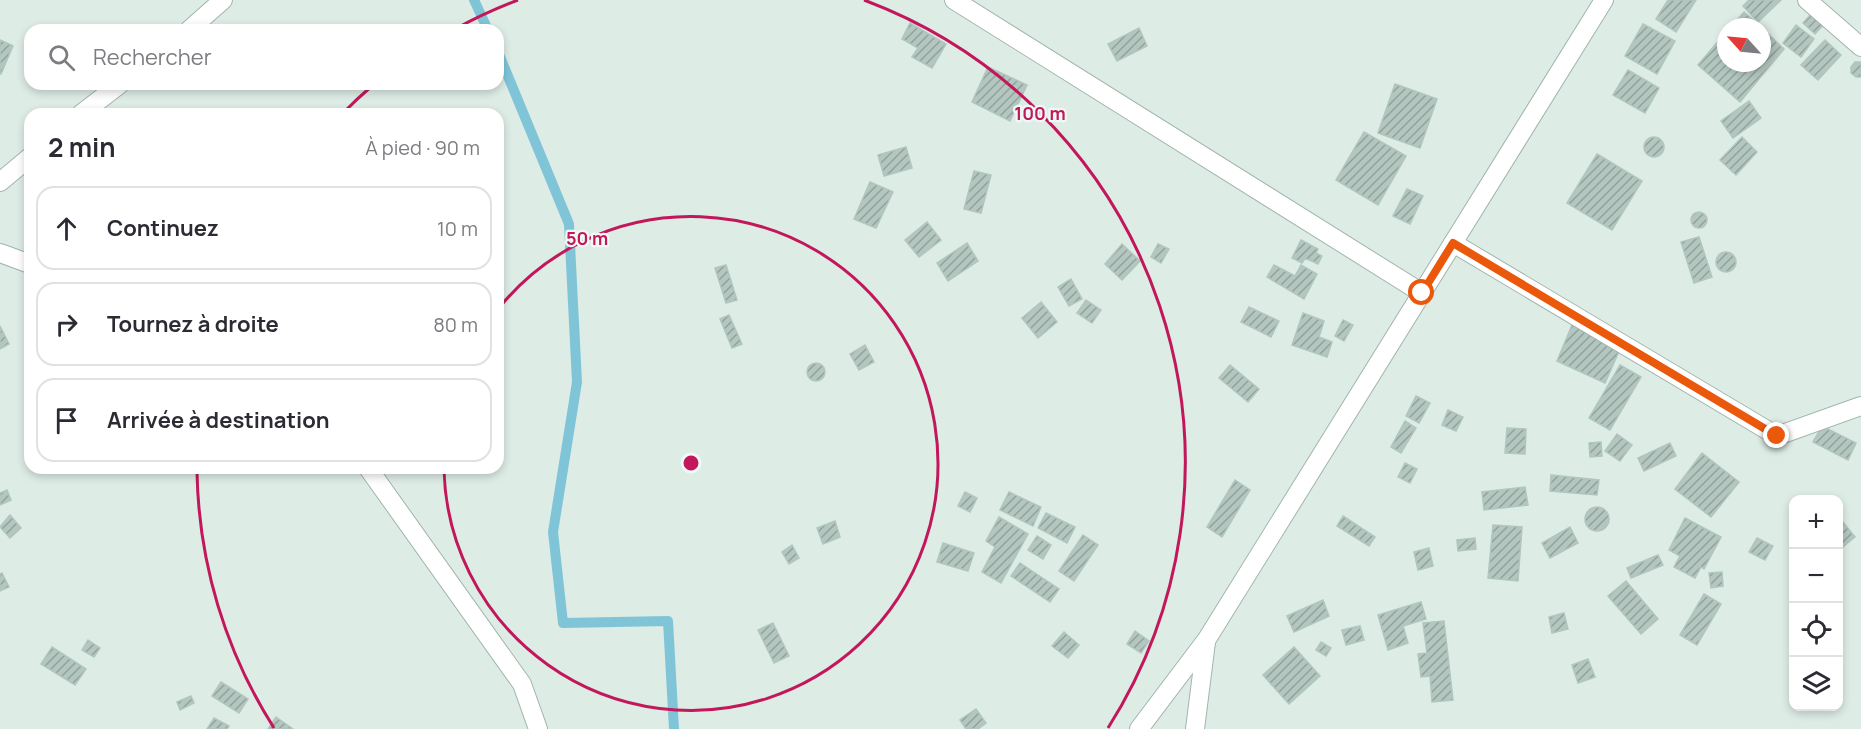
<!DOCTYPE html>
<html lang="fr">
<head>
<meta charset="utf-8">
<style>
	:root { --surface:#fff; --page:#f2f2f3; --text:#2b2b33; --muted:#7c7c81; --line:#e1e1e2 }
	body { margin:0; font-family:Manrope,sans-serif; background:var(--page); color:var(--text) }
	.controls { position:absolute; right:18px; bottom:18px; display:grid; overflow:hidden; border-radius:12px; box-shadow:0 3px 9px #0003 }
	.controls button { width:54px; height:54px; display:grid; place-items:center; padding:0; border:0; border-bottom:2px solid var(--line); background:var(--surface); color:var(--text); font:30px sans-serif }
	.compass { position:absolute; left:1717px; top:18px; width:54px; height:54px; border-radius:50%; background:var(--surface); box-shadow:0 3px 9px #0003; rotate:297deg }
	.stop { position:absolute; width:18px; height:18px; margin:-14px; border:4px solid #ea580c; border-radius:50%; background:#fff }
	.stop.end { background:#ea580c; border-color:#fff; box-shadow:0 2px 6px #0008 }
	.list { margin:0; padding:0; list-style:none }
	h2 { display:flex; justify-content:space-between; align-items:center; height:78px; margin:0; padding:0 24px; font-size:26px }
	h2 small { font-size:20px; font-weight:400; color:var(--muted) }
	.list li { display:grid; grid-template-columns:39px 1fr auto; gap:18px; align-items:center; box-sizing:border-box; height:84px; margin:0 12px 12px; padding:0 12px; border:2px solid var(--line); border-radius:18px }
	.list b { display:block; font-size:22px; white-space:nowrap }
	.list em { font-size:20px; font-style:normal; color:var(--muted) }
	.icon { flex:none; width:33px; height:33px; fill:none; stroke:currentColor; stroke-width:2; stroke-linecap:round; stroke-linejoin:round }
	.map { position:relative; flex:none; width:1861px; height:729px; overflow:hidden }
	.search { position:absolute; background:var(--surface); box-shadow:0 3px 9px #0003; left:24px; top:24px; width:480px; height:66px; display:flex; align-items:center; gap:15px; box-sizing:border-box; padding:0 21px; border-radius:18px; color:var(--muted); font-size:22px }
	.panel { position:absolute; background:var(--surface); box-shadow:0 3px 9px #0003; left:24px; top:108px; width:480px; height:366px; border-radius:18px }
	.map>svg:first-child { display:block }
</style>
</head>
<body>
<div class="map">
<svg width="1861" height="729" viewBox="0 0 1861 729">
	<defs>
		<pattern id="building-hatch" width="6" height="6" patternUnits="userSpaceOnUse" patternTransform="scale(1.5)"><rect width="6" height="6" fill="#b3c6bf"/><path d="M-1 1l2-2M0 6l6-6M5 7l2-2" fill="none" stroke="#91a29c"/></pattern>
	</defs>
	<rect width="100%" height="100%" fill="#deece6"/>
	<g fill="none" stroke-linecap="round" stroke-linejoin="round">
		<g stroke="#80c5d7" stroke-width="10">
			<polyline points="474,0 488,30"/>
			<polyline points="498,52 569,224 577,382 553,532 563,623 668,621 674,729"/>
		</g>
	</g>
	<g fill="url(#building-hatch)" stroke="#b0c6be" stroke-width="1.5">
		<polygon points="1668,0 1696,0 1676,32 1656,19"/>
		<polygon points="1749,0 1781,0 1758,22 1743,6"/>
		<polygon points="1744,12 1761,27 1731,27"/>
		<polygon points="1812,13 1824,24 1815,34 1803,23"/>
		<polygon points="910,23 946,44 932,68 912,57 918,48 902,39"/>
		<polygon points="1643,24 1675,41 1657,74 1625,56"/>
		<polygon points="1796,25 1814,39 1801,57 1783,43"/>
		<polygon points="1139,28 1147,46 1117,61 1108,44"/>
		<polygon points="1762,28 1784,49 1740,102 1698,65 1726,32 1726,63 1762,63"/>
		<polygon points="0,40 13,46 1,74 0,74"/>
		<polygon points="1825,40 1841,55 1818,80 1801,65"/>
		<polygon points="1855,62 1861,62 1861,77 1856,77 1851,73 1851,67"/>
		<polygon points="988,67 1027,85 1010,121 972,102"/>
		<polygon points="1628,70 1659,88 1645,113 1613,95"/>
		<polygon points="1395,84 1437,99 1420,148 1378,133"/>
		<polygon points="1749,101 1761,118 1733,138 1721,121"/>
		<polygon points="1364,132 1406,156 1378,205 1336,180"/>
		<polygon points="1742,137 1757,152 1736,175 1720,160"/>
		<circle cx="1654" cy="147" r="10"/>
		<polygon points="906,147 912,168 884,176 878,155"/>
		<polygon points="1597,154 1642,181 1612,230 1567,203"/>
		<polygon points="974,171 991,175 981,213 964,209"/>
		<polygon points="870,182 893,192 876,228 854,219"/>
		<polygon points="1407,189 1423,196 1410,224 1393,216"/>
		<circle cx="1699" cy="220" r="8"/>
		<polygon points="927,222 941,240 919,257 905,240"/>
		<polygon points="1699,237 1712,277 1694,283 1681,242"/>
		<polygon points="1301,240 1318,249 1316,253 1322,256 1318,264 1305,258 1302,263 1292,258"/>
		<polygon points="967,243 978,261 948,281 937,263"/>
		<polygon points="1122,244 1140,261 1122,280 1105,264"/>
		<polygon points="1158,244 1169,249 1161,263 1151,257"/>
		<circle cx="1726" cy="262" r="10"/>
		<polygon points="726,265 737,300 726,303 715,268"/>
		<polygon points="1274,265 1295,276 1301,265 1317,274 1304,299 1267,277"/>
		<polygon points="1071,279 1082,299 1069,306 1058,287"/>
		<polygon points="1086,300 1101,310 1092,323 1077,313"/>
		<polygon points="1041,302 1057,322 1038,338 1022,318"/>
		<polygon points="1249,307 1279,321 1271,337 1241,322"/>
		<polygon points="1303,313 1324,321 1319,337 1332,342 1327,357 1292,345"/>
		<polygon points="729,315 742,344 732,348 720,319"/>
		<polygon points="1343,320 1353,325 1344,341 1335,336"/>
		<polygon points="1572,325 1621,347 1605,383 1557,361"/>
		<polygon points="0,326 9,344 0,349"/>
		<polygon points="865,345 874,362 859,370 850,354"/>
		<circle cx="816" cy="372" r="9"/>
		<polygon points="1230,365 1259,389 1248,402 1219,378"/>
		<polygon points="1620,365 1641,377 1610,430 1589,418"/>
		<polygon points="1416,396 1430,403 1419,423 1406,416"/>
		<polygon points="1448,410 1463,417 1456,431 1442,425"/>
		<polygon points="1405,421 1416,428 1401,453 1391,447"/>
		<polygon points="1822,426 1856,443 1848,460 1813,442"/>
		<polygon points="1507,428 1526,429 1525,454 1505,453"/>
		<polygon points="1617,434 1632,445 1620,461 1605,451"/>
		<polygon points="1601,442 1602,456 1590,457 1589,443"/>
		<polygon points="1670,443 1676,456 1644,471 1638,458"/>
		<polygon points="1702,453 1739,482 1711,517 1675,489"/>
		<polygon points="1405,463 1417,469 1410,483 1398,477"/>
		<polygon points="1551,475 1599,480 1597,495 1550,491"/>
		<polygon points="1235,480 1250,490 1222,537 1207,527"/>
		<polygon points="1525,487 1528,505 1484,510 1482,492"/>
		<polygon points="7,490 11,500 0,505 0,493"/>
		<polygon points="965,492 977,498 970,512 958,506"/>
		<polygon points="1009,492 1041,507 1033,526 1000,510"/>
		<circle cx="1597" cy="519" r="12"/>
		<polygon points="1046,513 1075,527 1067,543 1038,528"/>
		<polygon points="10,515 21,528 10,538 0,527"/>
		<polygon points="1343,516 1375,537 1369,546 1337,526"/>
		<polygon points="1838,516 1855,537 1838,551"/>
		<polygon points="999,517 1028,534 1001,583 982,572 995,547 986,541"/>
		<polygon points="1685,518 1721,537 1704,569 1701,567 1695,578 1674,567 1680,556 1669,550"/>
		<polygon points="835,521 840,537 823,544 817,528"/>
		<polygon points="1493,525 1522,527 1518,581 1488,578"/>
		<polygon points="1570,527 1578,543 1550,558 1542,543"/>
		<polygon points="1083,535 1098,545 1074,581 1059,571"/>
		<polygon points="1037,536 1051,545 1043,559 1028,550"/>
		<polygon points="1475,538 1476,549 1458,551 1457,540"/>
		<polygon points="1757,538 1773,546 1765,560 1749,552"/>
		<polygon points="943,543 974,553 968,571 937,562"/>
		<polygon points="792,545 799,558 789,564 782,552"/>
		<polygon points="1429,548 1433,566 1418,570 1414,552"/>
		<polygon points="1658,555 1663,565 1631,578 1627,568"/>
		<polygon points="1020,563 1059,589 1050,602 1011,576"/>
		<polygon points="1722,572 1723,586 1711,588 1709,573"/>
		<polygon points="2,573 9,587 0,591 0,574"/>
		<polygon points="1626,581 1658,619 1641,634 1608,596"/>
		<polygon points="1704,594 1721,604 1697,645 1680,635"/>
		<polygon points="1323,600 1329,616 1294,632 1287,616"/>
		<polygon points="1421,602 1426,619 1403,626 1408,643 1388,650 1378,615"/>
		<polygon points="1564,613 1568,629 1552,633 1549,617"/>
		<polygon points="1444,621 1453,700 1432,702 1430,676 1421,677 1418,654 1427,653 1423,623"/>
		<polygon points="773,623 789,656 774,663 758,630"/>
		<polygon points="1360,626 1364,640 1346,645 1342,630"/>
		<polygon points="1135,631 1149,641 1141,653 1127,644"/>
		<polygon points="1064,632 1079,645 1068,658 1052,646"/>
		<polygon points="88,640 100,648 94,657 82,650"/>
		<polygon points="1321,642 1331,648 1326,656 1316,650"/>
		<polygon points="52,647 86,669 75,685 41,664"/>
		<polygon points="1294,647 1320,676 1289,704 1263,675"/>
		<polygon points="1588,659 1595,677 1578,683 1572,665"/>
		<polygon points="221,682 248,699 239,713 212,696"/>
		<polygon points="191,696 194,703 180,710 177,702"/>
		<polygon points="976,709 986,723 978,729 966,729 960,720"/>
		<polygon points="276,717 293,729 268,729"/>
		<polygon points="214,718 229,726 227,729 207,729"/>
	</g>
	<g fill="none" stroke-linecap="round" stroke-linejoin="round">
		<defs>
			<g id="minor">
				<polyline points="954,0 1422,293"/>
				<polyline points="1807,0 1861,47"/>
				<polyline points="189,30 223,0"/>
				<polyline points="81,114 120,84"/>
				<polyline points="0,182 30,157"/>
				<polyline points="1453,243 1777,436 1861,406"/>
				<polyline points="0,253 30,264"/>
				<polyline points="368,468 522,684 538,729"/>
				<polyline points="1139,729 1207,639 1604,0"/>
				<polyline points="1195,729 1206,642"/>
			</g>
		</defs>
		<use href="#minor" stroke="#a1b4ae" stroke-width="20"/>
		<use href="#minor" stroke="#fff" stroke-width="18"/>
	</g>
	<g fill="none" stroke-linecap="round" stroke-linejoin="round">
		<polyline stroke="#ea580c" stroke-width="8" points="1422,293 1453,243 1777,436"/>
	</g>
	<g fill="none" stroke="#c2185b" stroke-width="3">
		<path d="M499 308A247 247 0 1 1 444 469"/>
		<path d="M274 728A494 494 0 0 1 197 472M342 114A494 494 0 0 1 373 85M455 29A494 494 0 0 1 518 0M864 0A494 494 0 0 1 1108 728"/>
	</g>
	<circle cx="691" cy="463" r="9" fill="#c2185b" stroke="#eff8f4" stroke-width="3"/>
	<g font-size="18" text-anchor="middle" font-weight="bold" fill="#c2185b" stroke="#eff8f4" stroke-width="4.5" stroke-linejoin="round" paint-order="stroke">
		<text x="1040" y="120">100 m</text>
		<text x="587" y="245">50 m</text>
	</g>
</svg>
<div class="controls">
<button>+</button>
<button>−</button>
<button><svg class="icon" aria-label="locate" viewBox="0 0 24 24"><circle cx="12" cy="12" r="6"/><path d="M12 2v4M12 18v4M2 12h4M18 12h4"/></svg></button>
<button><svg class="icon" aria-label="layers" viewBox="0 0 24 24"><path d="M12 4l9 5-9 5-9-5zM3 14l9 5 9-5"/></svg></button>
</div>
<svg class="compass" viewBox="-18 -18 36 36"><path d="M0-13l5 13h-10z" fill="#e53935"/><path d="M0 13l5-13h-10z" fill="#7c7c81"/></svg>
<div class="stop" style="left:1422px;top:293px"></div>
<div class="stop end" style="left:1777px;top:436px"></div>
<div class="search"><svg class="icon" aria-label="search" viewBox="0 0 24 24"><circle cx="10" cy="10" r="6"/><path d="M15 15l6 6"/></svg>Rechercher</div>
<section class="panel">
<h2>2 min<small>À pied · 90 m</small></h2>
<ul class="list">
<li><svg class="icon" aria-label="ahead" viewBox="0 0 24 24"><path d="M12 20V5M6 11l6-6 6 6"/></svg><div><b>Continuez</b></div><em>10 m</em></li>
<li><svg class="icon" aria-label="right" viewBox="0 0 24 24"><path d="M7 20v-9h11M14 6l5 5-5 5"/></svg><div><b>Tournez à droite</b></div><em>80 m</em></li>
<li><svg class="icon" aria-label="arrive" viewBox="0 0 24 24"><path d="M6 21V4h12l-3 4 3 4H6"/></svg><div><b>Arrivée à destination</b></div></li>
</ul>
</section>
</div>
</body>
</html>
